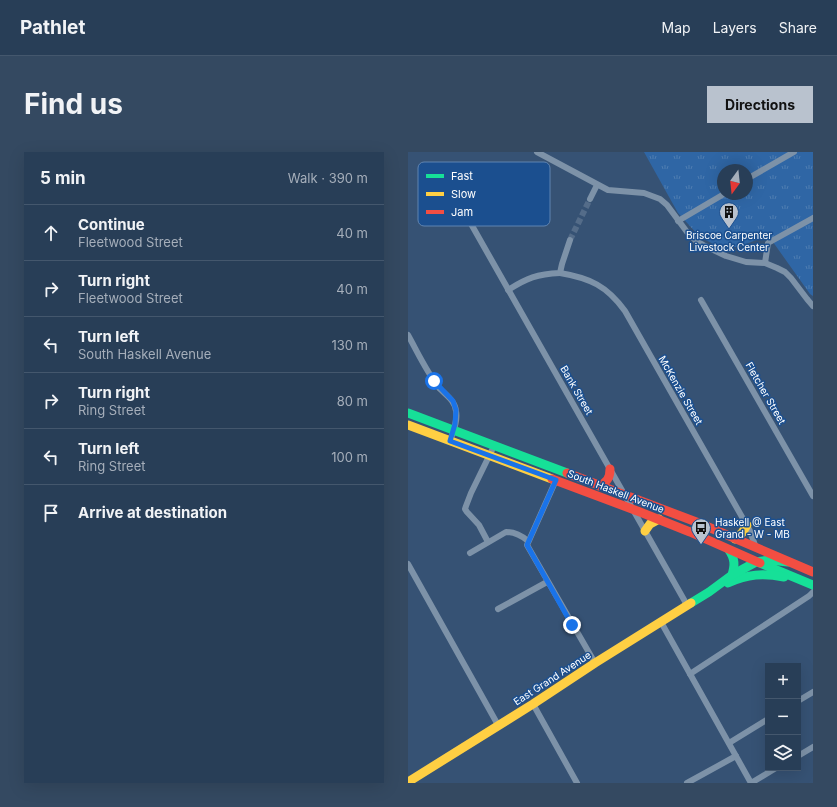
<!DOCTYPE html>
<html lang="en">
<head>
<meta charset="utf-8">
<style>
	:root { --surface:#283e57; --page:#344961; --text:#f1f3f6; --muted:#a5aeba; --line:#44576d; --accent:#b9c2ce }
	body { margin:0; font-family:Inter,sans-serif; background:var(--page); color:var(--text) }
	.controls { position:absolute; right:12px; bottom:12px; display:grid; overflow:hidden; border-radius:0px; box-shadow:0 4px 16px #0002 }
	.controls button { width:36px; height:36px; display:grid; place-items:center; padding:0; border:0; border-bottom:1px solid var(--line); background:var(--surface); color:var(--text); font:20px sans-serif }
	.compass { position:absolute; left:309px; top:12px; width:36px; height:36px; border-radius:50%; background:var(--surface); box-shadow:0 4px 16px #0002; rotate:195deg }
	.stop { position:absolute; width:12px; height:12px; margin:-9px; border:3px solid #1a73e8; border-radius:50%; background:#fff }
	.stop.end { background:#1a73e8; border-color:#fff; box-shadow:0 1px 4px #0008 }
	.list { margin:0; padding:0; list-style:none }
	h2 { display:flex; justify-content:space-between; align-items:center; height:52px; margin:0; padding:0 16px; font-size:17px }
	h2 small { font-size:13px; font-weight:400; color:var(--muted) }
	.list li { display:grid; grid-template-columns:26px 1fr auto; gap:12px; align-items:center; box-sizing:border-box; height:56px; padding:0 16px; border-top:1px solid var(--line) }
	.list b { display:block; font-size:15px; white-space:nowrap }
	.list p { margin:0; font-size:13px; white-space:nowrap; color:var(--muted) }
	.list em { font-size:13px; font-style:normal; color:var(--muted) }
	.icon { flex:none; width:22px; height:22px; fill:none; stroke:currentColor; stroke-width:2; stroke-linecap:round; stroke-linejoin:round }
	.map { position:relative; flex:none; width:405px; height:631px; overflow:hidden; border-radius:0px }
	header { display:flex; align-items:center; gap:24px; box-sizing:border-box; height:56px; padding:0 20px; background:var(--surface); border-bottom:1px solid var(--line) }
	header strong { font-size:19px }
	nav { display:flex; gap:22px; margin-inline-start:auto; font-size:14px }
	.intro { display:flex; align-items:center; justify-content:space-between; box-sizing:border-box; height:96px; padding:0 24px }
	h1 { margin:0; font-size:28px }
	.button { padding:10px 18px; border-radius:0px; background:var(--accent); color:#111; font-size:14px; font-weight:700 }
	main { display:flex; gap:24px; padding:0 24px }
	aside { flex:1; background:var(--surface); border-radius:0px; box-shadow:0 4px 16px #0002 }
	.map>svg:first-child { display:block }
</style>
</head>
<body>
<header>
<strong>Pathlet</strong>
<nav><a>Map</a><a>Layers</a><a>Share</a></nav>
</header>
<div class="intro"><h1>Find us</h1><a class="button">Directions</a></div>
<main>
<aside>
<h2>5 min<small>Walk · 390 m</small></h2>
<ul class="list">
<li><svg class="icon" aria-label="ahead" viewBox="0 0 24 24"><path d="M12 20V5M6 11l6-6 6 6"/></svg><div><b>Continue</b><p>Fleetwood Street</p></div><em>40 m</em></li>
<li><svg class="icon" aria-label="right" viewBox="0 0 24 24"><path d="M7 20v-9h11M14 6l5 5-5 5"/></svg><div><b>Turn right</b><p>Fleetwood Street</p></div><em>40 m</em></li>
<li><svg class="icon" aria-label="left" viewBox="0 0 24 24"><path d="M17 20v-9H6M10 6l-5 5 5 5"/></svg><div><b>Turn left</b><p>South Haskell Avenue</p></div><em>130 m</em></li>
<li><svg class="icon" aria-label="right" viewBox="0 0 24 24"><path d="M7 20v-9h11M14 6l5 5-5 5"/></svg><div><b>Turn right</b><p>Ring Street</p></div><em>80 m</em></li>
<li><svg class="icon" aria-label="left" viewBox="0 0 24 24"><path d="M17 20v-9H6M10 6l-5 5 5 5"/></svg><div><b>Turn left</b><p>Ring Street</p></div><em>100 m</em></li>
<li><svg class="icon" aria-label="arrive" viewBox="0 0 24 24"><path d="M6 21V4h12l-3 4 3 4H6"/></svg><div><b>Arrive at destination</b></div></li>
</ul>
</aside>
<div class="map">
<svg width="405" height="631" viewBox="0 0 405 631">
	<defs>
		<pattern id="grass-tufts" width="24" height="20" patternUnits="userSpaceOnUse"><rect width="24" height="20" fill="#2f66a5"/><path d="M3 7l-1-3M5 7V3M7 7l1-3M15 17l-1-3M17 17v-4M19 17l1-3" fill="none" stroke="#4e7db2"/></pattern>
	</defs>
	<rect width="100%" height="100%" fill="#365274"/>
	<path fill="url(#grass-tufts)" fill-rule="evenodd" d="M236,0H405V144L402,142L360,83L331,95H311L292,85L270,61ZM315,18H339V42H315Z"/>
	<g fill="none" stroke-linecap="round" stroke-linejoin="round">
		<polyline stroke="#546c89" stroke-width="6" stroke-dasharray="6 3" stroke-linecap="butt" points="162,88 182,47"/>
		<g stroke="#7d92a8" stroke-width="6">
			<polyline points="129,0 200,38 236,41 252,47 259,53 279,80 287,88 297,94 318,104 338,110 357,111 369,116 377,120 383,126 399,147 405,154"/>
			<polyline points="339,27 386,0"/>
			<polyline points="41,33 279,453"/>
			<polyline points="182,47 189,33"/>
			<polyline points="270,69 316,42"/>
			<polyline points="357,111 360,91 405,66"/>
			<path d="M152,121C182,126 199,134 217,159L342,379L348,396"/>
			<path d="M100,138C119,126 129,122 152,121L154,112L162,88"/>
			<polyline points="293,148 405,344"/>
			<path d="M0,183C10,201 19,221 32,237C39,244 47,249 48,259C50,269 45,280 42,289"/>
			<polyline points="148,328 119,393 187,511"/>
			<polyline points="80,390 71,373 59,360 57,357 58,354 63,341 86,294"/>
			<path d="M62,401L98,380C106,380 114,384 120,389"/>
			<polyline points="0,412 90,573"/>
			<polyline points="90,457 139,430"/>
			<polyline points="253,470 343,631"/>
			<polyline points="282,522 401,444 405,440"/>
			<polyline points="390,549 405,540"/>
			<polyline points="125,552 169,631"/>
			<polyline points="321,591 360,567"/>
			<polyline points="390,604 405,595"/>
			<polyline points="279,631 328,604"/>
			<polyline points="343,631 368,616"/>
		</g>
		<g stroke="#16e098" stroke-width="9">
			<polyline points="0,261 159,321"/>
			<path d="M321,398C327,407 327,413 324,423"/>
			<polyline points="352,411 405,433"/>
			<path d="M320,431C340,422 355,421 376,425"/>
			<polyline points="283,451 301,440 324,423 348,410 361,408 380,410"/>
		</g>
		<g stroke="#ffcf43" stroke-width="9">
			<polyline points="0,273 144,327"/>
			<polyline points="237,379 242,372 251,367"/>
			<polyline points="327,387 334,381 339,373"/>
			<polyline points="0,630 125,552 187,511 283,451"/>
		</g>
		<g stroke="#f24e42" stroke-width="9">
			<polyline points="159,321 291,371 405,420"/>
			<polyline points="144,327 232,360 282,380 352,411"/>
			<path d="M191,334C199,330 202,326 202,317"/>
		</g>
	</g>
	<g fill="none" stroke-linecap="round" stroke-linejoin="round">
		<polyline stroke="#1a73e8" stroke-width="5" points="26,229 45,249 48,258 47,272 42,289 148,328 119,393 164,473"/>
	</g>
	<defs>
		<symbol id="building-pin" viewBox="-11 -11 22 30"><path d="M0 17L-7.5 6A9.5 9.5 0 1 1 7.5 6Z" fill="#b9c2ce" stroke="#1b4f8f"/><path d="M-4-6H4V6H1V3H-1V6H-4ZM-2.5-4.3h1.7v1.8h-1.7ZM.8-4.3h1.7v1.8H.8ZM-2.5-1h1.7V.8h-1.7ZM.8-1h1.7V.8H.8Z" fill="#111"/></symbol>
		<symbol id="bus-pin" viewBox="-11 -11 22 30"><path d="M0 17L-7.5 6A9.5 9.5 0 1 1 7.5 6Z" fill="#b9c2ce" stroke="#1b4f8f"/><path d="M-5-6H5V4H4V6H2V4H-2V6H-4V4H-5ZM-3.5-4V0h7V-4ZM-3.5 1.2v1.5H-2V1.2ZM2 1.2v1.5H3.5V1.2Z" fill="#111"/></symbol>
	</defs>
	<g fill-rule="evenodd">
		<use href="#building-pin" x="310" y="49" width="22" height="30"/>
		<use href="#bus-pin" x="282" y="365" width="22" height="30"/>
	</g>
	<g text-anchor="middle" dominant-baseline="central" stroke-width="3" stroke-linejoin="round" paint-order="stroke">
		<g font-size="10" fill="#fff" stroke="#1b4f8f">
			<text x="321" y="83">Briscoe Carpenter<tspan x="321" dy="12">Livestock Center</tspan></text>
			<text x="307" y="370" text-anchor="start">Haskell @ East<tspan x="307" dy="12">Grand - W - MB</tspan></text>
		</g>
		<g font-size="10" fill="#fff" stroke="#1b4f8f">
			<text transform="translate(169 238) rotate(60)">Bank Street</text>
			<text transform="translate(273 238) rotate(60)">McKenzie Street</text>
			<text transform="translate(358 241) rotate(60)">Fletcher Street</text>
			<text transform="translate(208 339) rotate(21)">South Haskell Avenue</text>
			<text transform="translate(144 526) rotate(-33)">East Grand Avenue</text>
		</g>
	</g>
	<rect x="10" y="10" width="132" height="64" rx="6" fill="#1b4f8f" stroke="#5f84b1" stroke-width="1"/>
	<rect x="18" y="22" width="18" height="4" fill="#16e098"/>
	<rect x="18" y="40" width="18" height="4" fill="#ffcf43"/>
	<rect x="18" y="58" width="18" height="4" fill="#f24e42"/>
	<g font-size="11" fill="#fff">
		<text x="43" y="28">Fast</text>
		<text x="43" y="46">Slow</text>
		<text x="43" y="64">Jam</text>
	</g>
</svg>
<div class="controls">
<button>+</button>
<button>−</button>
<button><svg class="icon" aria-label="layers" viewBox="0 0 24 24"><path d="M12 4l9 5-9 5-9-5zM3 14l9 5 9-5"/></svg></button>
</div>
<svg class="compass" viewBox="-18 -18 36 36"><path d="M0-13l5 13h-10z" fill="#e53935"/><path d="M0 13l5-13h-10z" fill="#a5aeba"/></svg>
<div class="stop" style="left:26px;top:229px"></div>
<div class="stop end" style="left:164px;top:473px"></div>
</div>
</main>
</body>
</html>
